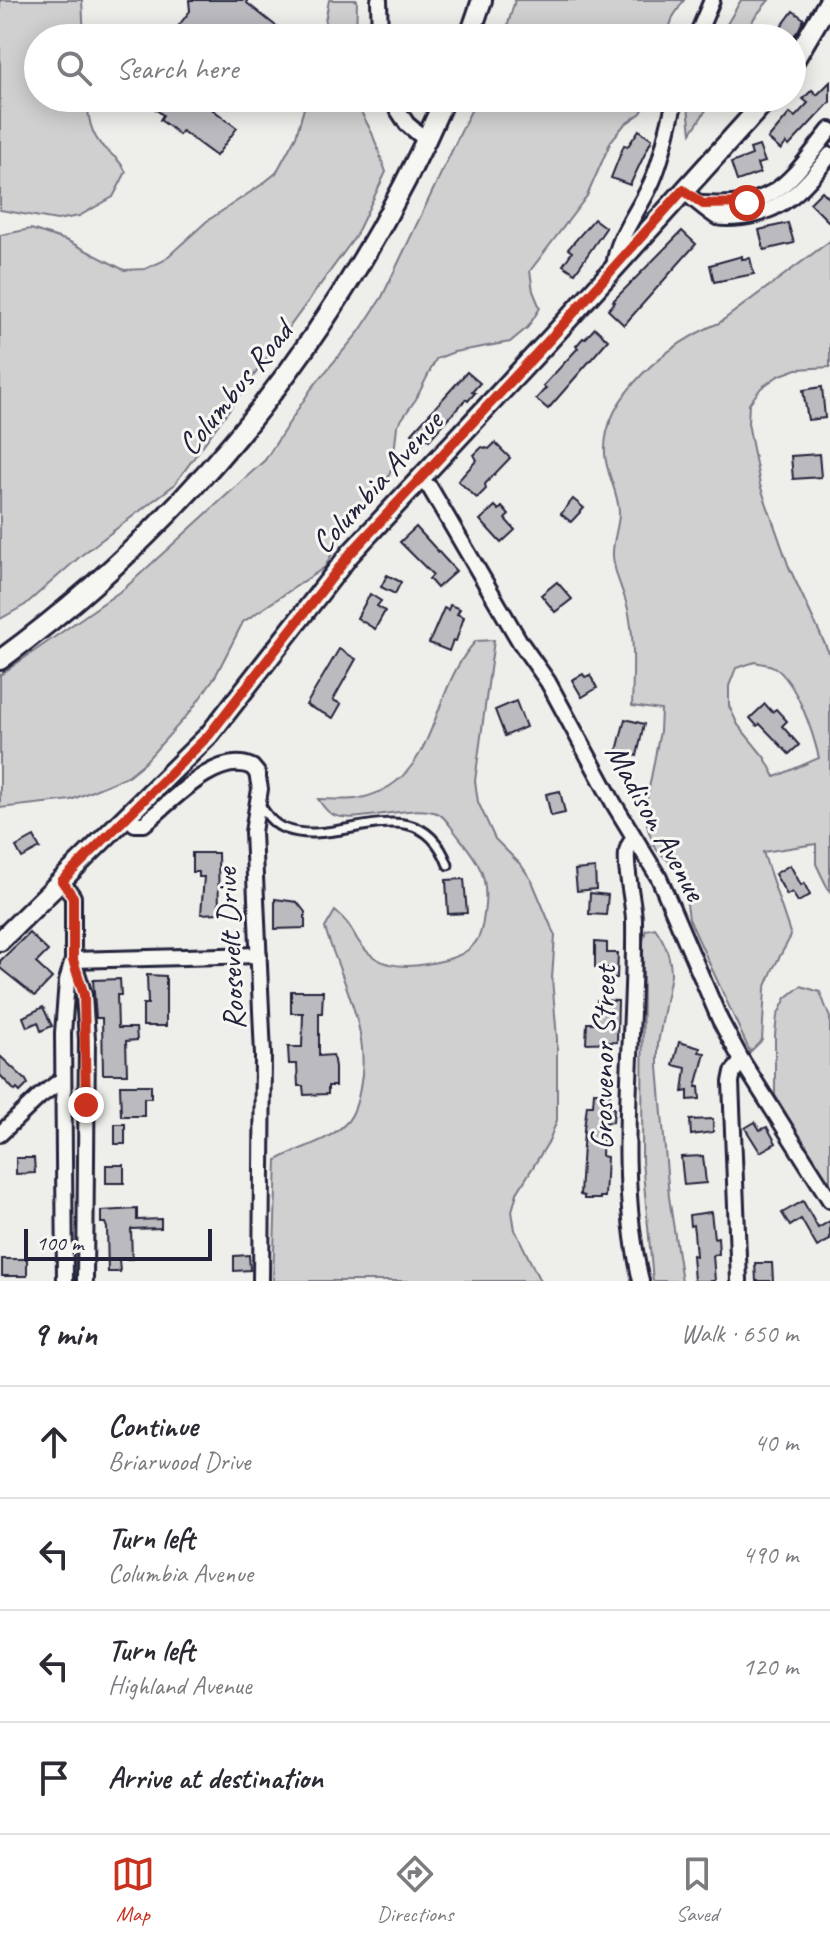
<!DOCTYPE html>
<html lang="en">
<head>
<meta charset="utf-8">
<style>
	:root { --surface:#fff; --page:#f2f2f3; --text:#2b2b33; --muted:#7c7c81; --line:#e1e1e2; --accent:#c8321e }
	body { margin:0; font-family:Caveat,sans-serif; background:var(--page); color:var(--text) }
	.scale { position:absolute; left:24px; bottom:20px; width:188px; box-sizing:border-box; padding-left:8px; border:4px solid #22223b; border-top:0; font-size:22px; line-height:28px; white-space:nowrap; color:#22223b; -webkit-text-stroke:6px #f6f6f2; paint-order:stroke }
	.stop { position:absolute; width:24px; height:24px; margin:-18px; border:6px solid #c8321e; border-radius:50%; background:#fff }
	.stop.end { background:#c8321e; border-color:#fff; box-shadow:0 2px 8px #0008 }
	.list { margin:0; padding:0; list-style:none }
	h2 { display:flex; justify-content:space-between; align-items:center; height:104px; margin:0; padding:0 32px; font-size:34px }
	h2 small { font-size:26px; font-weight:400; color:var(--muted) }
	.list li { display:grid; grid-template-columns:52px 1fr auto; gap:24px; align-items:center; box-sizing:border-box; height:112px; padding:0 32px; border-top:2px solid var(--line) }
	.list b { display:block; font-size:30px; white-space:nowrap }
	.list p { margin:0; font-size:26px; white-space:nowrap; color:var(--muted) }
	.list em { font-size:26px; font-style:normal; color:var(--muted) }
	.icon { flex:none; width:44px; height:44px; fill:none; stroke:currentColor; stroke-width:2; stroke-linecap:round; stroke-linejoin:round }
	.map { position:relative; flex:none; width:830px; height:1281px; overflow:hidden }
	.search { position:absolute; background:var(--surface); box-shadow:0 4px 20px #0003; left:24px; right:24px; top:24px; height:88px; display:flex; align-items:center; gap:20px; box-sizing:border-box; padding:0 28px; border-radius:44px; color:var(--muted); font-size:30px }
	.sheet { height:552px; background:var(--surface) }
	nav { display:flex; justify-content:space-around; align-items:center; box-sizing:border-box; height:112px; border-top:2px solid var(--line); background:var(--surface); font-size:22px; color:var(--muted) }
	nav a { display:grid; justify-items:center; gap:4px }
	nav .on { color:var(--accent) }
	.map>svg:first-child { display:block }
</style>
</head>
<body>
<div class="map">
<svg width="830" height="1281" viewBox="0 0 830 1281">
	<rect width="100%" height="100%" fill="#eeeeeb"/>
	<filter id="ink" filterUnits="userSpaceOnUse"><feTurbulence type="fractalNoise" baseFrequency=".0125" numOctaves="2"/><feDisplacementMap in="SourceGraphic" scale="16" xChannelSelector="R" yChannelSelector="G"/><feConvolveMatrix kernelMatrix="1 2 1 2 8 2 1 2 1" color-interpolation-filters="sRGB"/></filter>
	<g filter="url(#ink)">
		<g fill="#d0d0d1" stroke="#797986" stroke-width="2" fill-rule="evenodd">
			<path d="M0,0H82L84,38H38V98H87C88,116 90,134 104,148C113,156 120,160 126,172L113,197L79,216L57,220L0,210Z"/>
			<polygon points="329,0 357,0 356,38 322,38"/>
			<polygon points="515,0 684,0 673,17 666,38 504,38"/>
			<polygon points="741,0 769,0 754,18 745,38 719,38"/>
			<polygon points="307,98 354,98 372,133 386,172 355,237 174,485 83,554 25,605 0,619 0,235 31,229 68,241 124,270 145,269 163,261 207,221 261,185 276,173 296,136"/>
			<polygon points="477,98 649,98 641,113 624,125 611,141 587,196 530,271 533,291 540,308 528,327 510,342 454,352 436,359 416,399 397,426 393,464 386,484 344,531 325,567 243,622 216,675 191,711 144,763 128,776 71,800 0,808 0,675 125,588 265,460 311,389 359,332 382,297"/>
			<polygon points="687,98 714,98 691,133"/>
			<path d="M830,241V367L797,369L778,376L761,388L749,404L748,423L760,485L789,567L830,655V893L816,864V844L763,852L791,936L773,969L765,989L762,1040L750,1052L689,919L683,875L655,848L648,829L645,809L660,731L661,710L632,706C633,676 635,644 629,614C626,594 614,577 613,556C612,542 619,527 619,513C619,493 606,474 605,454C602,395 671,342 719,323ZM755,662C761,664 769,664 774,667C797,682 813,733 819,758L775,777L765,758L738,725L729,706V686L736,668Z"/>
			<path d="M494,640L475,781L478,802L495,839L521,865L532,881L555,936L552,978L557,1039V1120L549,1141L517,1193L512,1211L515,1230L540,1281H273L277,1160C299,1147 329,1142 347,1122C355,1113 358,1100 360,1088C372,1031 341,980 325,928L335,911C346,920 350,926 357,939C375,968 402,969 432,963C447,960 465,956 475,943C481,936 483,923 484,914C490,874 478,862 455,832C450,826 445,817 439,814C410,801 353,828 330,813C325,810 321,803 318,799C331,799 347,801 361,798C440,780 428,692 476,641Z"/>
			<path d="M655,928C666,943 671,958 671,975L658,1043V1067L669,1197L682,1281H653L642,1161L643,941L646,930Z"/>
			<polygon points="801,986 820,992 830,1018 830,1188 775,1095 775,1035 777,1016 786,998"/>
		</g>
		<g fill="#bbbbbf" stroke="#22223b" stroke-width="2">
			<polygon points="189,0 247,0 247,3 291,38 234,38 222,28 214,38 169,38 190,11"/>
			<polygon points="793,11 804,19 798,31 792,38 773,38"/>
			<polygon points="406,26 440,34 440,38 402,38"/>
			<polygon points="830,82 830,102 789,146 786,143 781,150 768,139 790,113 795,117 808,103 803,99 812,90 817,95"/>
			<polygon points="141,98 208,98 204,103 237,128 216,156 182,131 179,135 170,127 160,120 163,115"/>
			<polygon points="639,130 652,139 630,185 611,178 624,145 628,146"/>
			<polygon points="759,146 765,162 757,164 760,173 737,181 731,163 752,155 750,149"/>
			<polygon points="822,191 830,199 830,223 810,203"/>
			<polygon points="594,219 606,228 575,273 563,265 572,252 568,249"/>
			<polygon points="788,223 794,243 764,250 759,230"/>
			<polygon points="682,231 696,244 624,325 608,310 615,302 613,301"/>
			<polygon points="742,256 742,259 750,258 754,274 714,282 710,265"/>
			<polygon points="595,328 608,340 548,409 536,399 546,388 543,386 578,348 576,346 583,338 585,339"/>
			<polygon points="467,372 480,383 472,392 475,393 468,401 466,399 429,440 427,438 423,443 412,433"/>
			<polygon points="822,387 825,418 808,420 803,390"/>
			<polygon points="495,443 510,458 485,484 486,489 477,498 458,481 477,460 474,455 482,447 489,449"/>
			<polygon points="819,454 821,477 793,479 791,456"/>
			<polygon points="573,499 584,508 571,522 561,514"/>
			<polygon points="495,506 499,510 502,507 509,515 505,519 515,530 501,543 480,520"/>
			<polygon points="416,527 456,571 437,588 429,579 433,575 400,542"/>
			<polygon points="387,575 401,582 395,594 381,587"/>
			<polygon points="557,582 572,599 555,612 541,595"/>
			<polygon points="370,594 381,601 377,606 385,611 375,629 357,618"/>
			<polygon points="450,605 460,609 457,614 464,617 456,641 453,640 449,651 429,643 444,608 448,610"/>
			<polygon points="339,649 356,659 333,700 341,704 333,718 306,705"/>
			<polygon points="583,674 585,677 590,675 597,688 582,697 572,680"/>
			<polygon points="516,701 526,727 505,736 495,710"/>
			<polygon points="765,704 772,712 776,709 787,721 782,726 799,745 789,754 760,724 757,726 750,718"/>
			<polygon points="625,719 644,724 637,756 617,751"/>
			<polygon points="560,791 565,813 551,816 546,794"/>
			<polygon points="34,837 40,848 22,858 16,847"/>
			<polygon points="192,853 218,853 219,913 201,914 204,877 199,877 199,872 192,872"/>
			<polygon points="790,865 801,885 804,883 810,895 798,902 792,892 787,895 775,874"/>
			<polygon points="595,868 596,889 577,891 575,870"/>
			<polygon points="464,879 467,913 448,914 446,880"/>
			<polygon points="590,893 608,895 606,915 589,914"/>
			<polygon points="275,899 297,902 305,912 305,928 275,929"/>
			<polygon points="29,933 48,951 36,963 52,978 35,996 0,968 0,961"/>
			<polygon points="595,942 607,943 607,953 618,953 617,978 607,978 607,968 595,967"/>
			<polygon points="147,975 166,976 166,1026 143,1026 143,1004 148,1004"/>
			<polygon points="120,979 121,995 117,995 118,1028 136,1028 137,1040 126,1041 127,1074 103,1074 102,1018 96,1018 93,980"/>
			<polygon points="291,991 323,991 322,1013 319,1013 319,1056 333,1055 335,1067 335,1086 328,1086 328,1094 304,1095 303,1086 298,1086 297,1064 289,1064 288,1047 302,1047 303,1013 291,1013"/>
			<polygon points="597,1000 618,1001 617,1042 586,1043 587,1023 596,1023"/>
			<polygon points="43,1007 52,1026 41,1031 38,1022 27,1027 23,1017"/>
			<polygon points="679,1042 700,1048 699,1052 705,1053 696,1087 699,1087 700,1099 688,1100 688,1091 683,1092 686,1068 673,1065"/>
			<polygon points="0,1056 26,1080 28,1084 20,1092 17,1089 15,1091 0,1075"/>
			<polygon points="120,1085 151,1085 151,1098 144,1098 144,1116 121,1116"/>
			<polygon points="594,1092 610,1093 609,1107 614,1108 613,1122 603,1123 602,1156 607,1157 605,1197 600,1197 600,1199 584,1199 584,1196 580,1195 584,1129 587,1105 593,1105"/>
			<polygon points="713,1119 713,1132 691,1135 690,1120"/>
			<polygon points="755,1122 760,1130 767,1127 776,1143 760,1152 745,1128"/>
			<rect x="115" y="1124" width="10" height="20"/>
			<polygon points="703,1156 706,1183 684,1185 681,1157"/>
			<polygon points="16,1158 34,1158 35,1173 16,1174"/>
			<rect x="106" y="1165" width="18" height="18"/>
			<polygon points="803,1201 818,1228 830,1221 830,1240 817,1247 801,1219 790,1226 782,1213"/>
			<polygon points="137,1209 137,1220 161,1219 161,1228 131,1229 132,1259 119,1259 120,1272 108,1272 107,1228 105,1223 101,1223 101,1211"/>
			<polygon points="711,1212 714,1238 718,1237 719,1254 713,1255 715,1281 694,1281 692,1255 696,1256 694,1232 693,1225 690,1226 689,1215"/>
			<polygon points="249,1255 250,1270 234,1271 234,1256"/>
			<rect x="2" y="1259" width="25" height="17"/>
			<polygon points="755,1263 772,1263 773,1281 756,1281"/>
		</g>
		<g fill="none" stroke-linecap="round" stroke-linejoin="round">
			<defs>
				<path id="lane" d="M259,803C266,814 273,825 286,829C340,849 418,784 448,865"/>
				<g id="street">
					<polyline points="379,0 380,38"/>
					<polyline points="696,38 712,0"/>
					<polyline points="390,98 407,124 426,140"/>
					<path d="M683,190C688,195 714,216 717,217C725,219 734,218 742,217C783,212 806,186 830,155"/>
					<path d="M703,204C777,208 787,184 830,130"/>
					<path d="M614,267C617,237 636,215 649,188C663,160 667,128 676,98"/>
					<polyline points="419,479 430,488 520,642 548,682 614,804 659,878 720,1020 742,1061 830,1200"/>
					<path d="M128,817L135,824H144C170,803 217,750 252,767L257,773L260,789L253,832L263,1055L261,1281"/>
					<path d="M634,838C632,841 629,844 628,848C623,861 634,904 634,921C636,1038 614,1166 641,1281"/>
					<polyline points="62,881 73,897 73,960 67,981 63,1033 65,1281"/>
					<polyline points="73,960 84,995 87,1039 85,1281"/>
					<polyline points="73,960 259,955"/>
					<polyline points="0,1134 40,1096 63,1079"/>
					<polyline points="739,1281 731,1082 733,1072 742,1061"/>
				</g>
				<g id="secondary">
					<polyline points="469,38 482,0"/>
					<polyline points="792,64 830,0"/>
					<path d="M0,660C197,516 348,321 445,98"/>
					<polyline points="0,941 209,735 350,554 552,337 768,98"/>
				</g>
			</defs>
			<use href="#lane" stroke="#22223b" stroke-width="13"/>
			<use href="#street" stroke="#22223b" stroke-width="20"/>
			<use href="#secondary" stroke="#22223b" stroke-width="24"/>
			<use href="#lane" stroke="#f6f6f2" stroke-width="7"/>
			<use href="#street" stroke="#f6f6f2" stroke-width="14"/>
			<use href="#secondary" stroke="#f6f6f2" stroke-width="18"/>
		</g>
	</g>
	<g fill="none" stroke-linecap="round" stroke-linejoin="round" filter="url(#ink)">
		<polyline stroke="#c8321e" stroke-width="10" points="86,1105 84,995 73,960 73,897 62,881 209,735 350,554 552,337 683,190 703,204 747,203"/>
	</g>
	<g text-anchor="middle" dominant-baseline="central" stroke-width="6" stroke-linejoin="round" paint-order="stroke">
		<g font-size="32" fill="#22223b" stroke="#f6f6f2">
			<text transform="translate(235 388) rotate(-51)">Columbus Road</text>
			<text transform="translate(377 482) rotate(-48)">Columbia Avenue</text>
			<text transform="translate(656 822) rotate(61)">Madison Avenue</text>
			<text transform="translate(230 949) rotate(-93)">Roosevelt Drive</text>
			<text transform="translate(603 1058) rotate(-89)">Grosvenor Street</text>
		</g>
	</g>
</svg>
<div class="scale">100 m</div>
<div class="stop" style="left:747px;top:203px"></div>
<div class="stop end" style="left:86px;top:1105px"></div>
<div class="search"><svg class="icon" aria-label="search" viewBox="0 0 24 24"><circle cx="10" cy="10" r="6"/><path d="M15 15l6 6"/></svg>Search here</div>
</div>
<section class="sheet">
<h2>9 min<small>Walk · 650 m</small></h2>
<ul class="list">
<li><svg class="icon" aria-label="ahead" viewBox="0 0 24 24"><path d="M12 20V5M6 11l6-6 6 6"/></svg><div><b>Continue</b><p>Briarwood Drive</p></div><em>40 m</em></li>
<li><svg class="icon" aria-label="left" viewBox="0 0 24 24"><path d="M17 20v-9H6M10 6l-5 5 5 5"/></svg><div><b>Turn left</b><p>Columbia Avenue</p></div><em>490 m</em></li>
<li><svg class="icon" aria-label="left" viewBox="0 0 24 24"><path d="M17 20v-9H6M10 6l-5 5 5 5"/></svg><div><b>Turn left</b><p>Highland Avenue</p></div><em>120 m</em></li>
<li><svg class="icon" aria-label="arrive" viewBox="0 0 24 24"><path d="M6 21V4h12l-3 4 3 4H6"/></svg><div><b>Arrive at destination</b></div></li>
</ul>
</section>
<nav>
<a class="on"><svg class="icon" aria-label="map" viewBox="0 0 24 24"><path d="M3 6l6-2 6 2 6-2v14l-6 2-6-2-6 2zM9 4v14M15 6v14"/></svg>Map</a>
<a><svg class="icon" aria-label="directions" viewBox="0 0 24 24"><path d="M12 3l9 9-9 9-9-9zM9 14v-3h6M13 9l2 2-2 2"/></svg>Directions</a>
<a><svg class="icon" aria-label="saved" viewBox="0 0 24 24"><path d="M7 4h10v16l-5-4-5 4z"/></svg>Saved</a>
</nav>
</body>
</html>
